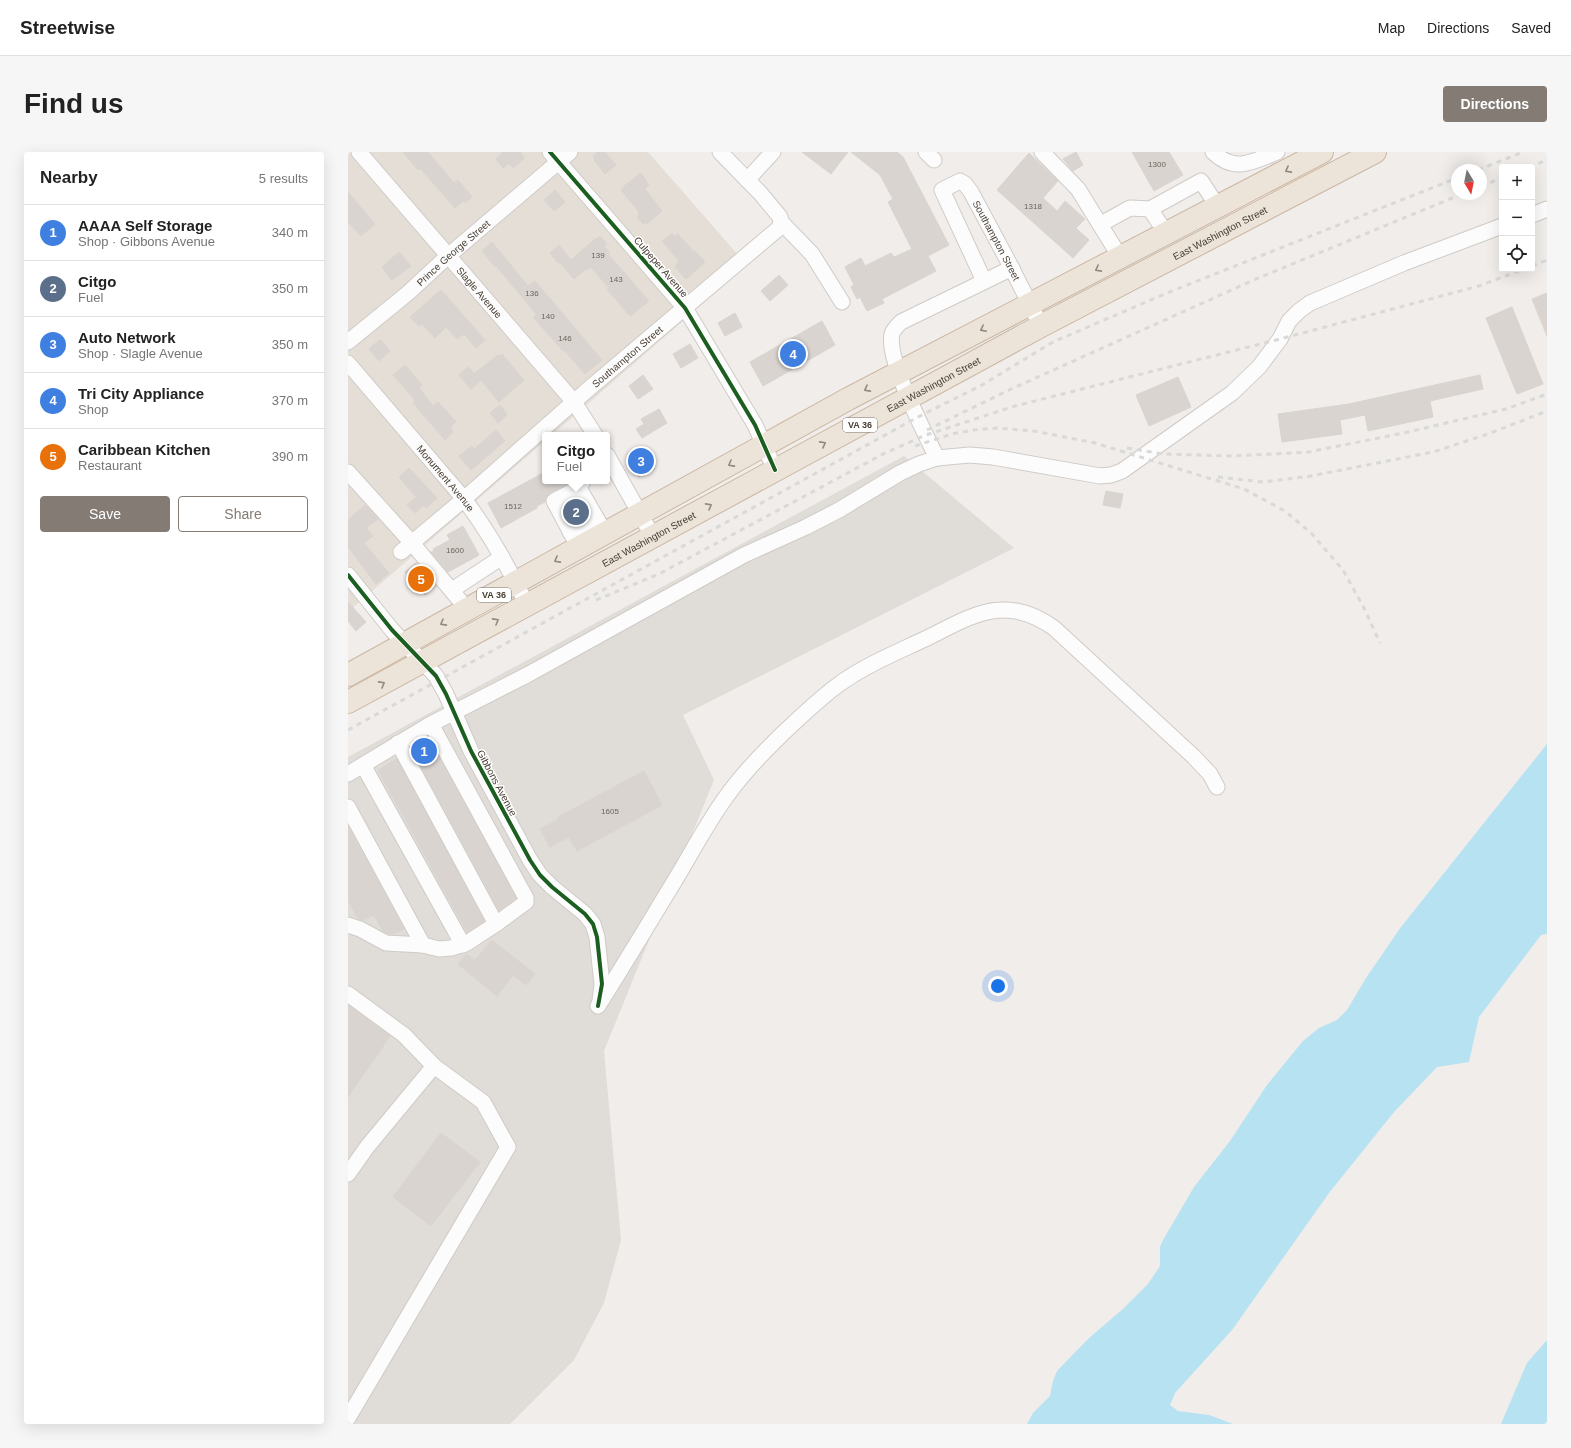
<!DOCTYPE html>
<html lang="en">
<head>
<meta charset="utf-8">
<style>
	:root { --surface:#fff; --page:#f6f6f6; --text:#222; --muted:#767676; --line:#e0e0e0; --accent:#837b74 }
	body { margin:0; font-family:Helvetica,sans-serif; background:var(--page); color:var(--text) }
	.controls { position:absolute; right:12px; top:12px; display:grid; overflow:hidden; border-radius:4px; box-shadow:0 4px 16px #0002 }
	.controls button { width:36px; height:36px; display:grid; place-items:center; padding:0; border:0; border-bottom:1px solid var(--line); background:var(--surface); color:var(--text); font:20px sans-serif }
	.compass { position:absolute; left:1103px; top:12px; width:36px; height:36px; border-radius:50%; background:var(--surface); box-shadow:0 4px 16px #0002; rotate:170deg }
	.you { position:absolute; left:650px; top:834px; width:14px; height:14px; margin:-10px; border:3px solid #fff; border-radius:50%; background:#1a73e8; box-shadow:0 0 0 6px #1a73e833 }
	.badge { display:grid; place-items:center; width:26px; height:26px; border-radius:50%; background:var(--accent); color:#fff; font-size:13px; font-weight:700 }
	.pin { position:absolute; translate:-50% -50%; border:2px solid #fff; box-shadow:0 1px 4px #0006 }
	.popup { position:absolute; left:194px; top:280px; width:68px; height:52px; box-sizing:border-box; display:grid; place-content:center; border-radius:4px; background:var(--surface); filter:drop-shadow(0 1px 3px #0005); font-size:13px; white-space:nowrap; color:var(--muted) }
	.popup b { font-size:15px; color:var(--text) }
	.popup::after { content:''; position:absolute; left:50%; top:100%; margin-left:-8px; border:8px solid transparent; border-top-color:var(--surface) }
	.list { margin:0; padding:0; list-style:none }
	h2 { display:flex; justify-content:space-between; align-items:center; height:52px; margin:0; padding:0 16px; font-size:17px }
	h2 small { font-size:13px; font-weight:400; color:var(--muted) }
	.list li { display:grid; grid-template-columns:26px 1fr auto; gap:12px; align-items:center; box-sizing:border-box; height:56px; padding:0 16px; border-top:1px solid var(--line) }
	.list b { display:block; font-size:15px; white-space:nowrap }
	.list p { margin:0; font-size:13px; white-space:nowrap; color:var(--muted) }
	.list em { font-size:13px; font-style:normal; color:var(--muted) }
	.actions { display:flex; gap:8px; padding:12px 16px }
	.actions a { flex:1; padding:9px 0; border:1px solid var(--accent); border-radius:4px; text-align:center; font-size:14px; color:var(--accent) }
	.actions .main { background:var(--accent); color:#fff }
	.icon { flex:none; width:22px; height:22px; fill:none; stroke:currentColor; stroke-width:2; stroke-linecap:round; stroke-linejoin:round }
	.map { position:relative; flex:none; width:1199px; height:1272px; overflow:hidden; border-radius:4px }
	header { display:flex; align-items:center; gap:24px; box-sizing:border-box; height:56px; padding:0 20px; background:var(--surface); border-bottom:1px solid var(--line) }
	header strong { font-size:19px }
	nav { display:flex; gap:22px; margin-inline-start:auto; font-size:14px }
	.intro { display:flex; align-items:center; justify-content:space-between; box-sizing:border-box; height:96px; padding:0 24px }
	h1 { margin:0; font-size:28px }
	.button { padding:10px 18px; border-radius:4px; background:var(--accent); color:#fff; font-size:14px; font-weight:700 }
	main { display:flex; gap:24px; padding:0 24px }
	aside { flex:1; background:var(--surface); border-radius:4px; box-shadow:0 4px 16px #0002 }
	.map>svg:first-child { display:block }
</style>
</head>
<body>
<header>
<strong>Streetwise</strong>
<nav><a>Map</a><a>Directions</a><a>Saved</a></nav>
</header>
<div class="intro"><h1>Find us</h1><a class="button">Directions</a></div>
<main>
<aside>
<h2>Nearby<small>5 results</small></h2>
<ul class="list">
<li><span class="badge" style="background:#3f7fe0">1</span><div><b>AAAA Self Storage</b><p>Shop · Gibbons Avenue</p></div><em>340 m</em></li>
<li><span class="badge" style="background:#5c6f8a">2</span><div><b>Citgo</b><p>Fuel</p></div><em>350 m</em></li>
<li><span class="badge" style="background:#3f7fe0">3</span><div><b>Auto Network</b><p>Shop · Slagle Avenue</p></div><em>350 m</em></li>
<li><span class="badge" style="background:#3f7fe0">4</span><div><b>Tri City Appliance</b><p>Shop</p></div><em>370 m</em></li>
<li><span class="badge" style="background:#e8710a">5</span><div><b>Caribbean Kitchen</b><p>Restaurant</p></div><em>390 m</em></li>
</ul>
<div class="actions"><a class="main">Save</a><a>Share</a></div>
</aside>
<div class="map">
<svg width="1199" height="1272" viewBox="0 0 1199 1272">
	<rect width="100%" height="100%" fill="#f0edea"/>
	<polygon fill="#e5ded6" points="0,0 300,0 399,113 204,283 197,283 197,289 0,460"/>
	<polygon fill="#e0dcd8" points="556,304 666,396 335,563 366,628 256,899 273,1088 256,1151 226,1208 162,1272 0,1272 0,605"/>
	<g fill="#b6e2f2">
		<polygon points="1199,592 1199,782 1193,783 1131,865 1121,910 1089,915 1046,960 981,1041 884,1178 827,1241 822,1253 830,1259 861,1263 885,1272 679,1272 685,1261 702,1244 705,1229 709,1219 740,1187 776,1156 800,1132 812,1114 812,1095 815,1088 846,1035 882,989 919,933 955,889 971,876 989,868 999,858 1018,826 1053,775"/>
		<polygon points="1199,1188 1199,1272 1153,1272 1179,1211"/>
	</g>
	<g fill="#d9d4d0" stroke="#d9d4cf">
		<polygon points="55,0 80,0 106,31 110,28 124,45 117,51 115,49 107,56 72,16 70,18"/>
		<polygon points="153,0 174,0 173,1 177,6 165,16 161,11 155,16 148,7 154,2"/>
		<polygon points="250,0 257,0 268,13 257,22 246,8 247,7 245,4"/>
		<polygon points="454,0 500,0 483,22"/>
		<polygon points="503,0 549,0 555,5 601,93 580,104 588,119 534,147 536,151 519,159 512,145 509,147 503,135 506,133 497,115 513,106 517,114 543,101 546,105 564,97 540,50 545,47 532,23"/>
		<polygon points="728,0 735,13 725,19 715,7"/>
		<polygon points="784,0 821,0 835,23 806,39"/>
		<polygon points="681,1 710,29 695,46 709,59 717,49 737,67 728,76 741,88 725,106 649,38"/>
		<polygon points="293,21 301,33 297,37 314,59 299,72 298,70 295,72 289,65 291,62 290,61 291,60 273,38 276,36 275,35"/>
		<polygon points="207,38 217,50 206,59 196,48"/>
		<polygon points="0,40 27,72 13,84 0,70"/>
		<polygon points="324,81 327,84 330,82 346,100 347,99 357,110 338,127 327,115 331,109 314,89"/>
		<polygon points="252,84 259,92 256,94 262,101 260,102 301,149 282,164 259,137 261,136 243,115 240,118 238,117 226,127 211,110 210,111 202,101 211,93 223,108 248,86 249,87"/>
		<polygon points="144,90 180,134 187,129 254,208 237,222 216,198 215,199 185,165 189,163 148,114 147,115 134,99"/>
		<polygon points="51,100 63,114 44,128 34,115"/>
		<polygon points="431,123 440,133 422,149 413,139"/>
		<polygon points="93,138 137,188 128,196 116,182 109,187 98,175 87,186 74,172 71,174 62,165"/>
		<polygon points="1199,141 1199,184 1184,147"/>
		<polygon points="1164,155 1195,232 1169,242 1138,166"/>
		<polygon points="387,161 394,175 377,184 370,171"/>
		<polygon points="474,169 487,193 415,234 402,210"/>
		<polygon points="31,188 32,189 33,188 42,199 31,209 21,197"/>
		<polygon points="342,192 350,206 333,216 325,202"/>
		<polygon points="154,202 176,228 151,250 133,228 123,237 111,223 120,215 130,225 127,221 150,203 151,204"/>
		<polygon points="57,213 74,233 71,236 85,254 90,250 108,270 102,276 105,280 97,288 65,251 67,248 45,223"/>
		<polygon points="295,223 305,237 290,247 281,234"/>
		<polygon points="1132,223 1135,237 1082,249 1085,265 1020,279 1017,263 992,268 994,282 934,290 930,262 1001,252"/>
		<polygon points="830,225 843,255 801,274 788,243"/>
		<polygon points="152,253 159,263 150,271 142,261"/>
		<polygon points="311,257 319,271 294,286 288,277 296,272 293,267"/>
		<polygon points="148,278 157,289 123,318 111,304 124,294 126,297"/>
		<polygon points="294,294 307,317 291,325 279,302"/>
		<polygon points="61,316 89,346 78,356 76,353 67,361 59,353 68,345 51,325"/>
		<polygon points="197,320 197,329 218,329 219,332 202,341 198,345 197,350 189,354 189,356 153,376 140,351"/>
		<polygon points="758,339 775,342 772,356 755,353"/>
		<polygon points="228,348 236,362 226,368 218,353"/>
		<polygon points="17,353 30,367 18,376 25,384 16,391 41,421 28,432 0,395 0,368"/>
		<polygon points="115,374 131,403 100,420 83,400 86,399 85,397 102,388 99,383"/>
		<polygon points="68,411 88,434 77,443 57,420"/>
		<polygon points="0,450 18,470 8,479 0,469"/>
		<polygon points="81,586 168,746 151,758 63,596"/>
		<polygon points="49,607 136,769 119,780 30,618"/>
		<polygon points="296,619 314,653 229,699 221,685 202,695 192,677 211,667 210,665"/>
		<polygon points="0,674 56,777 45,782 40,782 35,779 26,763 15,768 10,767 0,748"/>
		<polygon points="144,788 187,822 178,833 165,823 149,844 110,812 119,802 127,808"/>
		<polygon points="0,853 42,884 0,945"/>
		<polygon points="93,981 132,1010 83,1074 45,1045"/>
	</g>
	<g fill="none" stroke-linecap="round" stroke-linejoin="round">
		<polyline stroke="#cecac6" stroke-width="15" stroke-dasharray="15 8" stroke-linecap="butt" points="222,363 234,357"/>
		<defs>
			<g id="minor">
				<path id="s1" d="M11,0L226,250L247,283"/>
				<polyline points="202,0 337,156 407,273 427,318"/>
				<polyline points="578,0 586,8"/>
				<polyline points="694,0 730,37 772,105"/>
				<path d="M865,0C886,21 905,10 929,0"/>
				<polyline points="399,28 425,0"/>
				<polyline points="1184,63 1199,57"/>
				<polyline points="433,70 464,102 494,150"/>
				<polyline points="753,72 782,56 802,57"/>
				<polyline points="818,81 802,57 853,29 870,55"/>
				<path id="s2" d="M636,129L594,38L612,29L617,32L623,40L660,109L693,174"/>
				<path id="s3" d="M0,190L60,141L100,104L222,0"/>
				<path id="s4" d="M0,211L116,347C141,380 161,416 179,453"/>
				<polyline points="259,303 305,385"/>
				<path d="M589,306C577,281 538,207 544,182C545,178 550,173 553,170L664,116"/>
				<polyline points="0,320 64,391 119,457"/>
				<polyline points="235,329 231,336 257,381"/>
				<polyline points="222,380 248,366"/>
				<polyline points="231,396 206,349 231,336"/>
				<path id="s5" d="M53,400L116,347L237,240L431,76L433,70L432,65L413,42L372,0"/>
				<polyline points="0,423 44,478 88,524 98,542 123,599 182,708 192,723 204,735 237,762 245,772 249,785 254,832 252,849"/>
				<polyline points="104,438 154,405"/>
				<polyline points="50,591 148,772"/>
				<polyline points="15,613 115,793"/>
				<polyline points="0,622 83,572 179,523 396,403 458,375 491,358 552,321 571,312 589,306 622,303 645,305 752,324 763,323 774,319 884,241 911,215 932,187 941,169 951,159 962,151 1056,111 1154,74"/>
				<polyline points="0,655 75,793"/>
				<polyline points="0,773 12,777 38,791 75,793 91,797 103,796 119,791 148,772 178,750 178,746 83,572"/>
				<polyline points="0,842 56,883 86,914 135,950 160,995 0,1266"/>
				<path d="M250,854C276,813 301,771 326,730C343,702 359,671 378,645C398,617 423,592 448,569C461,557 475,544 490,533C517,513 550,500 581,485C627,462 658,442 706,476L846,605L862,622L869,635"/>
				<polyline points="0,1022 19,995 86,914"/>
			</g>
			<g id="highway">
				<polyline points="0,523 500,247 974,0"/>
				<path id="s6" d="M0,550L693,174L1027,0"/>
			</g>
		</defs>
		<use href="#minor" stroke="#cfcbc7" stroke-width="17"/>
		<use href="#highway" stroke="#cbb7a2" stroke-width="24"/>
		<use href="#minor" stroke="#fdfcfc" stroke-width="15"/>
		<use href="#highway" stroke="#ece3d9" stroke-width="22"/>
		<g stroke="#d9d9d8" stroke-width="3" stroke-dasharray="5 5" stroke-linecap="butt">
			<polyline points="1181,15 1199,8"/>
			<polyline points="1130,18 1175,0"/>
			<polyline points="1133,34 1154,26"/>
			<polyline points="1184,114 1199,108"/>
			<polyline points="579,278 661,238 908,127 1114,42"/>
			<polyline points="567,294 604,282 625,278 650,276 686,279 747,291 896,337 937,359 964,382 995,418 1016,456 1032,491"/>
			<polyline points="779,296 815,302 885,304 961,300 1060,280 1158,257 1199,242"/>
			<polyline points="870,325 915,330 963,324 1085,300 1140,282 1199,259"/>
			<polyline points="248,448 311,422 537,301 578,283 667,254 932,187 1131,134 1176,117"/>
			<polyline points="0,578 570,265 634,233 705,190 819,141 1109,26"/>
		</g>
		<defs>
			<g id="cycleway">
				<polyline points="202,0 337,156 407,273 427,318"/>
				<polyline points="0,423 44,478 88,524 98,542 123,599 182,708 192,723 204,735 237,762 245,772 249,785 254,832 250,854"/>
			</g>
		</defs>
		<use href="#cycleway" stroke="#fff" stroke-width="6"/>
		<use href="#cycleway" stroke="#1b5e20" stroke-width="4"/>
	</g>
	<defs><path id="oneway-chevron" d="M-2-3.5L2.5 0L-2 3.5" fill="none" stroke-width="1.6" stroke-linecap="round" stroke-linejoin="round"/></defs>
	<g stroke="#92887e">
		<use href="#oneway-chevron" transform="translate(940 18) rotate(152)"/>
		<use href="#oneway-chevron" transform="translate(750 117) rotate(152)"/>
		<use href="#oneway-chevron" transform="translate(635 177) rotate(153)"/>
		<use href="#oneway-chevron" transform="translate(519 237) rotate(152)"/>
		<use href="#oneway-chevron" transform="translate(475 292) rotate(-28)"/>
		<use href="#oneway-chevron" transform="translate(383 312) rotate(151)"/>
		<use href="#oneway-chevron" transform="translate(361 354) rotate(-29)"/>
		<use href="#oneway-chevron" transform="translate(209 408) rotate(151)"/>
		<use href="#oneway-chevron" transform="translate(148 469) rotate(-29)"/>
		<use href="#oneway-chevron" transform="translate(95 471) rotate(151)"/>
		<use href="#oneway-chevron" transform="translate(34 532) rotate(-29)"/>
	</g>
	<g text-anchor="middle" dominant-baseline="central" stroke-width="3" stroke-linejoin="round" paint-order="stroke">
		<g font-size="8" fill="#6e655c">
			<text x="809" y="12">1300</text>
			<text x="685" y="54">1318</text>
			<text x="250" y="103">139</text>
			<text x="268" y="127">143</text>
			<text x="184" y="141">136</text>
			<text x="200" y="164">140</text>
			<text x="217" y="186">146</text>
			<text x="165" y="354">1512</text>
			<text x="107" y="398">1600</text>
			<text x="262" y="659">1605</text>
		</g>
		<g fill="#fff" stroke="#7f7871" stroke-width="1">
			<rect x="495" y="266" width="34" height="14" rx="3"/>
			<rect x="129" y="436" width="34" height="14" rx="3"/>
		</g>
		<g font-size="9" font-weight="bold" fill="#483e34">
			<text x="512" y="273">VA 36</text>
			<text x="146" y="443">VA 36</text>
		</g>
		<g font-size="10" fill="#483e34" stroke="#fff">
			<text stroke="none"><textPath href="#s6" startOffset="990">East Washington Street</textPath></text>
			<text stroke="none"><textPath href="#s2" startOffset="191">Southampton Street</textPath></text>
			<text stroke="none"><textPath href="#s3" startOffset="138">Prince George Street</textPath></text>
			<text transform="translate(313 115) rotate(49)">Culpeper Avenue</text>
			<text stroke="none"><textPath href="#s1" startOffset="185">Slagle Avenue</textPath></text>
			<text stroke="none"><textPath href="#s5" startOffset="299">Southampton Street</textPath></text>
			<text stroke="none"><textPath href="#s6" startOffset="666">East Washington Street</textPath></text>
			<text stroke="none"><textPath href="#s4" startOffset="151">Monument Avenue</textPath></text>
			<text stroke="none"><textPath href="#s6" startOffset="342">East Washington Street</textPath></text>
			<text transform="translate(149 631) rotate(62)">Gibbons Avenue</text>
		</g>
	</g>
</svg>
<div class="controls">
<button>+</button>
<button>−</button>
<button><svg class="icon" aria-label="locate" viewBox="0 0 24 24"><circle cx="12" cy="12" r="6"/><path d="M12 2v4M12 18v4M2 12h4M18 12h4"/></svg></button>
</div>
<svg class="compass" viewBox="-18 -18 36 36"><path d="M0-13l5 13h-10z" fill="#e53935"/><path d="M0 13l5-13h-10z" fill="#767676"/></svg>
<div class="you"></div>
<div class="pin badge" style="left:76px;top:599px;background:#3f7fe0">1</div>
<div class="pin badge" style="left:228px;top:360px;background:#5c6f8a">2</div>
<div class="popup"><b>Citgo</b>Fuel</div>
<div class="pin badge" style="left:293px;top:309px;background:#3f7fe0">3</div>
<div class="pin badge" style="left:445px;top:202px;background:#3f7fe0">4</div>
<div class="pin badge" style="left:73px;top:427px;background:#e8710a">5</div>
</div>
</main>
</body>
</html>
